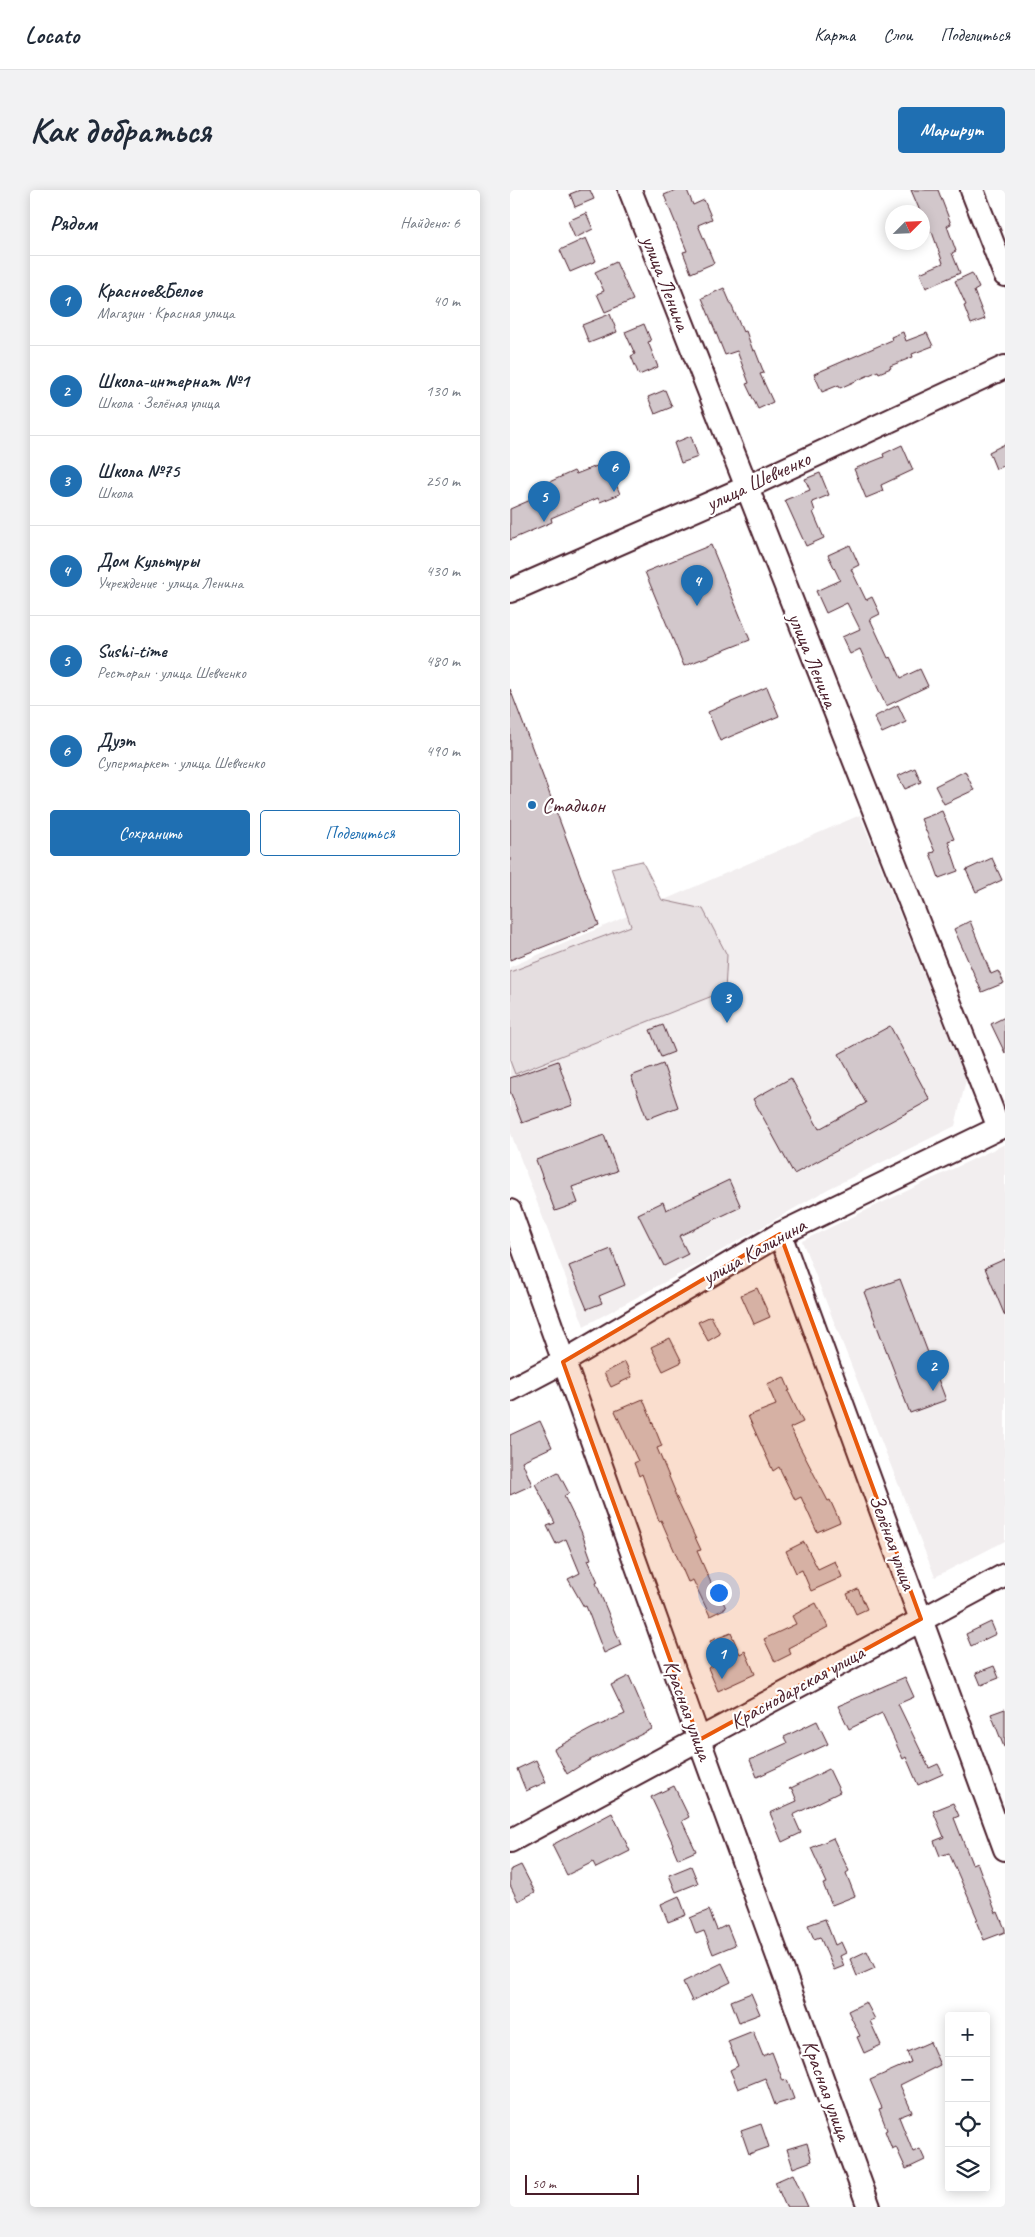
<!DOCTYPE html>
<html lang="ru">
<head>
<meta charset="utf-8">
<style>
	:root { --surface:#fff; --page:#f2f2f3; --text:#1f2937; --muted:#747a83; --line:#e0e1e3; --accent:#1f6fb2 }
	body { margin:0; font-family:Caveat,sans-serif; background:var(--page); color:var(--text) }
	.controls { position:absolute; right:15px; bottom:15px; display:grid; overflow:hidden; border-radius:5px; box-shadow:0 2px 12px #0003 }
	.controls button { width:45px; height:45px; display:grid; place-items:center; padding:0; border:0; border-bottom:1px solid var(--line); background:var(--surface); color:var(--text); font:25px sans-serif }
	.compass { position:absolute; left:375px; top:15px; width:45px; height:45px; border-radius:50%; background:var(--surface); box-shadow:0 2px 12px #0003; rotate:66deg }
	.scale { position:absolute; left:15px; bottom:12px; width:114px; box-sizing:border-box; padding-left:5px; border:2px solid #4a1f2b; border-top:0; font-size:14px; line-height:18px; white-space:nowrap; color:#4a1f2b; -webkit-text-stroke:4px #fff; paint-order:stroke }
	.you { position:absolute; left:208px; top:1402px; width:18px; height:18px; margin:-12px; border:4px solid #fff; border-radius:50%; background:#1a73e8; box-shadow:0 0 0 8px #1a73e833 }
	.badge { display:grid; place-items:center; width:32px; height:32px; border-radius:50%; background:var(--accent); color:#fff; font-size:16px; font-weight:700 }
	.pin { position:absolute; translate:-50% -41px; filter:drop-shadow(0 1px 2px #0008) }
	.pin::after { content:''; position:absolute; top:26px; width:18px; height:15px; background:inherit; clip-path:polygon(0 0,100% 0,50% 100%) }
	.list { margin:0; padding:0; list-style:none }
	h2 { display:flex; justify-content:space-between; align-items:center; height:65px; margin:0; padding:0 20px; font-size:21px }
	h2 small { font-size:16px; font-weight:400; color:var(--muted) }
	.list li { display:grid; grid-template-columns:32px 1fr auto; gap:15px; align-items:center; box-sizing:border-box; height:90px; padding:0 20px; border-top:1px solid var(--line) }
	.list b { display:block; font-size:19px; white-space:nowrap }
	.list p { margin:0; font-size:16px; white-space:nowrap; color:var(--muted) }
	.list em { font-size:16px; font-style:normal; color:var(--muted) }
	.actions { display:flex; gap:10px; padding:15px 20px }
	.actions a { flex:1; padding:11px 0; border:1px solid var(--accent); border-radius:5px; text-align:center; font-size:18px; color:var(--accent) }
	.actions .main { background:var(--accent); color:#fff }
	.icon { flex:none; width:28px; height:28px; fill:none; stroke:currentColor; stroke-width:2; stroke-linecap:round; stroke-linejoin:round }
	.map { position:relative; flex:none; width:495px; height:2017px; overflow:hidden; border-radius:5px }
	header { display:flex; align-items:center; gap:30px; box-sizing:border-box; height:70px; padding:0 25px; background:var(--surface); border-bottom:1px solid var(--line) }
	header strong { font-size:24px }
	nav { display:flex; gap:28px; margin-inline-start:auto; font-size:18px }
	.intro { display:flex; align-items:center; justify-content:space-between; box-sizing:border-box; height:120px; padding:0 30px }
	h1 { margin:0; font-size:35px }
	.button { padding:12px 22px; border-radius:5px; background:var(--accent); color:#fff; font-size:18px; font-weight:700 }
	main { display:flex; gap:30px; padding:0 30px }
	aside { flex:1; background:var(--surface); border-radius:5px; box-shadow:0 2px 12px #0003 }
	.map>svg:first-child { display:block }
</style>
</head>
<body>
<header>
<strong>Locato</strong>
<nav><a>Карта</a><a>Слои</a><a>Поделиться</a></nav>
</header>
<div class="intro"><h1>Как добраться</h1><a class="button">Маршрут</a></div>
<main>
<aside>
<h2>Рядом<small>Найдено: 6</small></h2>
<ul class="list">
<li><span class="badge">1</span><div><b>Красное&amp;Белое</b><p>Магазин · Красная улица</p></div><em>40 m</em></li>
<li><span class="badge">2</span><div><b>Школа-интернат №1</b><p>Школа · Зелёная улица</p></div><em>130 m</em></li>
<li><span class="badge">3</span><div><b>Школа №75</b><p>Школа</p></div><em>250 m</em></li>
<li><span class="badge">4</span><div><b>Дом Культуры</b><p>Учреждение · улица Ленина</p></div><em>430 m</em></li>
<li><span class="badge">5</span><div><b>Sushi-time</b><p>Ресторан · улица Шевченко</p></div><em>480 m</em></li>
<li><span class="badge">6</span><div><b>Дуэт</b><p>Супермаркет · улица Шевченко</p></div><em>490 m</em></li>
</ul>
<div class="actions"><a class="main">Сохранить</a><a>Поделиться</a></div>
</aside>
<div class="map">
<svg width="495" height="2017" viewBox="0 0 495 2017">
	<rect width="100%" height="100%" fill="#fff"/>
	<filter id="ink" filterUnits="userSpaceOnUse"><feTurbulence type="fractalNoise" baseFrequency=".02" numOctaves="2"/><feDisplacementMap in="SourceGraphic" scale="10" xChannelSelector="R" yChannelSelector="G"/><feConvolveMatrix kernelMatrix="1 2 1 2 8 2 1 2 1" color-interpolation-filters="sRGB"/></filter>
	<g filter="url(#ink)">
		<g fill="#f2eeef">
			<polygon points="350,625 456,890 445,936 318,999 186,1075 74,1136 0,941 0,777"/>
			<polygon points="495,954 495,1351 425,1387 292,1051"/>
		</g>
		<polygon fill="#e5dee0" stroke="#987e86" points="132,671 152,710 193,719 217,765 215,801 5,884 0,871 0,782 121,736 101,678"/>
		<g fill="#d2c7cb" stroke="#4a1f2b">
			<polygon points="70,0 80,0 84,9 65,17 60,4"/>
			<polygon points="166,0 177,0 183,15 194,10 202,29 188,35 204,73 181,83 173,62 177,61 154,5"/>
			<polygon points="401,0 428,0 441,34 437,36 446,61 442,63 450,83 416,98 410,83 433,73 422,42 419,43 412,22 410,21"/>
			<polygon points="76,23 83,39 65,48 58,31"/>
			<polygon points="76,48 86,71 60,82 50,60"/>
			<polygon points="106,72 123,110 95,122 87,104 94,101 85,82"/>
			<polygon points="462,83 469,98 464,101 475,129 461,134 454,116 456,115 445,91"/>
			<polygon points="214,98 233,142 236,141 243,161 245,160 254,183 250,184 263,212 248,219 236,194 239,193 227,161 215,165 192,108"/>
			<polygon points="100,124 107,142 79,153 72,135"/>
			<polygon points="134,134 141,151 138,152 148,177 129,185 121,166 125,164 115,142"/>
			<polygon points="393,142 396,151 417,143 423,156 402,164 403,167 380,176 381,178 369,183 368,181 330,198 329,195 312,202 304,184 382,150 381,147"/>
			<polygon points="155,200 162,217 145,224 138,207"/>
			<polygon points="181,246 188,267 171,273 164,253"/>
			<polygon points="495,254 495,275 486,279 479,262"/>
			<polygon points="392,255 403,280 371,295 373,301 356,308 344,279 374,267 373,264"/>
			<polygon points="97,272 110,304 90,312 88,308 41,328 42,332 0,350 0,319 41,301 37,293 64,281 66,284"/>
			<polygon points="310,283 319,305 302,312 305,321 303,322 314,348 296,356 275,310 300,300 295,289"/>
			<polygon points="201,355 240,450 174,476 135,382"/>
			<polygon points="340,355 349,375 341,379 356,410 362,407 370,424 360,429 378,468 381,467 391,488 410,479 418,496 376,516 350,459 340,464 332,447 350,439 337,413 316,423 306,401 330,390 318,365"/>
			<polygon points="257,497 269,526 210,551 198,522"/>
			<polygon points="0,499 89,735 0,770"/>
			<polygon points="388,515 396,532 372,543 364,527"/>
			<polygon points="405,578 411,592 395,599 388,586"/>
			<polygon points="455,581 464,600 434,614 425,596"/>
			<polygon points="432,621 444,649 438,651 448,681 429,688 420,663 425,662 411,629"/>
			<polygon points="482,668 492,690 466,702 456,680"/>
			<polygon points="460,731 481,784 488,781 494,793 472,802 444,739"/>
			<polygon points="495,827 495,863 481,834"/>
			<polygon points="153,835 164,862 151,867 140,840"/>
			<polygon points="380,836 420,910 284,984 243,909 281,888 309,939 356,913 329,864"/>
			<polygon points="48,871 63,915 12,933 0,901 0,888"/>
			<polygon points="153,874 168,917 137,929 121,886"/>
			<polygon points="94,945 107,981 62,997 68,1013 45,1021 26,970"/>
			<polygon points="219,990 231,1017 169,1046 178,1064 154,1076 128,1024 153,1012 156,1020"/>
			<polygon points="101,1059 115,1095 89,1106 92,1113 77,1119 59,1076"/>
			<polygon points="495,1069 495,1126 475,1078"/>
			<polygon points="390,1089 436,1210 400,1223 354,1102"/>
			<polygon points="247,1098 260,1127 244,1134 231,1105"/>
			<polygon points="201,1126 210,1144 198,1151 188,1132"/>
			<polygon points="160,1148 172,1172 153,1181 141,1157"/>
			<polygon points="115,1172 122,1187 101,1197 94,1183"/>
			<polygon points="274,1187 280,1201 278,1201 293,1232 280,1238 318,1311 320,1310 330,1332 307,1342 291,1307 285,1310 269,1277 263,1281 238,1226 266,1215 257,1194"/>
			<polygon points="133,1209 152,1256 147,1258 165,1301 164,1302 191,1360 187,1361 205,1402 208,1401 216,1418 200,1426 183,1390 178,1392 151,1330 149,1331 132,1284 129,1286 124,1273 128,1271 105,1221"/>
			<polygon points="30,1231 42,1257 12,1271 22,1295 0,1305 0,1245"/>
			<polygon points="48,1282 59,1303 54,1306 71,1341 81,1369 78,1370 88,1392 86,1393 111,1455 94,1463 76,1416 74,1417 58,1389 70,1383 56,1349 46,1354 37,1336 45,1333 25,1294"/>
			<polygon points="294,1352 308,1379 325,1371 332,1387 301,1401 292,1380 286,1383 276,1361"/>
			<polygon points="348,1399 357,1419 346,1424 337,1404"/>
			<polygon points="306,1413 318,1437 278,1458 281,1464 265,1472 254,1449 286,1434 282,1426"/>
			<polygon points="481,1432 486,1444 461,1456 456,1444"/>
			<polygon points="221,1443 230,1464 235,1461 245,1484 208,1501 198,1478 209,1473 200,1451"/>
			<polygon points="484,1476 489,1488 471,1495 466,1483"/>
			<polygon points="119,1486 142,1539 76,1572 57,1584 44,1559 81,1539 115,1524 101,1495"/>
			<polygon points="395,1487 404,1507 388,1514 419,1578 428,1574 433,1584 408,1595 396,1567 393,1569 372,1523 339,1539 328,1516"/>
			<polygon points="495,1519 495,1557 494,1557 481,1524"/>
			<polygon points="307,1531 318,1554 247,1587 240,1570 277,1553 274,1547"/>
			<polygon points="26,1570 36,1592 16,1601 7,1579"/>
			<polygon points="319,1579 330,1602 283,1625 291,1643 272,1652 260,1623 287,1611 282,1599 279,1599"/>
			<polygon points="164,1596 179,1627 172,1631 186,1661 168,1669 162,1655 163,1654 141,1607"/>
			<polygon points="443,1613 449,1626 444,1628 462,1674 467,1672 486,1723 488,1722 495,1739 495,1742 474,1750 466,1731 468,1730 439,1663 430,1666 424,1651 434,1647 423,1621"/>
			<polygon points="102,1623 120,1661 86,1678 83,1672 57,1685 42,1655"/>
			<polygon points="323,1648 339,1681 336,1683 345,1706 322,1715 313,1694 317,1693 301,1658"/>
			<polygon points="11,1675 25,1702 8,1711 0,1695 0,1680"/>
			<polygon points="181,1676 188,1693 166,1702 159,1685"/>
			<polygon points="169,1706 176,1725 158,1732 151,1714"/>
			<polygon points="199,1720 207,1740 217,1735 225,1755 203,1764 194,1741 186,1744 180,1728"/>
			<polygon points="315,1729 325,1755 331,1752 336,1763 330,1766 334,1776 324,1780 310,1747 304,1749 298,1735"/>
			<polygon points="357,1761 365,1778 347,1786 340,1769"/>
			<polygon points="212,1773 221,1792 182,1811 173,1792"/>
			<polygon points="241,1803 250,1824 229,1832 221,1811"/>
			<polygon points="356,1812 365,1829 360,1831 371,1855 354,1863 347,1847 350,1846 338,1821"/>
			<polygon points="243,1841 253,1866 262,1862 273,1891 277,1890 284,1909 265,1915 255,1888 228,1899 220,1880 228,1876 218,1851"/>
			<polygon points="420,1852 430,1875 390,1895 402,1922 389,1927 403,1962 410,1959 415,1970 396,1979 386,1957 382,1959 375,1941 377,1940 369,1919 372,1918 360,1890 401,1872 397,1862"/>
			<polygon points="251,1934 259,1957 239,1964 231,1941"/>
			<polygon points="297,1953 302,1971 283,1978 277,1959"/>
			<polygon points="283,1984 298,2017 276,2017 265,1992"/>
		</g>
		<g fill="none" stroke-linecap="round" stroke-linejoin="round">
			<defs>
				<g id="minor">
					<polyline points="120,0 489,938"/>
					<polyline points="462,0 495,85"/>
					<polyline points="0,401 235,298 495,177"/>
					<polyline points="0,1021 189,1550 359,2017"/>
					<polyline points="270,1044 495,1659"/>
					<polyline points="0,1200 53,1172 270,1044 495,935"/>
					<polyline points="0,1651 495,1385"/>
				</g>
			</defs>
			<use href="#minor" stroke="#4a1f2b" stroke-width="26"/>
			<use href="#minor" stroke="#fff" stroke-width="22"/>
		</g>
	</g>
	<path fill="#e8590c" fill-opacity="0.2" stroke="#e8590c" stroke-width="4" stroke-linejoin="round" d="M270,1044L411,1429L189,1550L53,1172Z"/>
	<circle fill="#1f6fb2" stroke="#fff" stroke-width="2" cx="22" cy="615" r="5"/>
	<g text-anchor="middle" dominant-baseline="central" stroke-width="4.5" stroke-linejoin="round" paint-order="stroke">
		<g font-size="21" fill="#4a1f2b" stroke="#fff">
			<text transform="translate(156 93) rotate(69)">улица Ленина</text>
			<text transform="translate(248 291) rotate(-25)">улица Шевченко</text>
			<text transform="translate(303 470) rotate(68)">улица Ленина</text>
			<text transform="translate(244 1061) rotate(-29)">улица Калинина</text>
			<text transform="translate(383 1352) rotate(70)">Зелёная улица</text>
			<text transform="translate(287 1497) rotate(-29)">Краснодарская улица</text>
			<text transform="translate(178 1520) rotate(70)">Красная улица</text>
			<text transform="translate(317 1900) rotate(70)">Красная улица</text>
		</g>
		<g font-size="21" fill="#4a1f2b" stroke="#fff" text-anchor="start">
			<text x="32" y="615">Стадион</text>
		</g>
	</g>
</svg>
<div class="controls">
<button>+</button>
<button>−</button>
<button><svg class="icon" aria-label="locate" viewBox="0 0 24 24"><circle cx="12" cy="12" r="6"/><path d="M12 2v4M12 18v4M2 12h4M18 12h4"/></svg></button>
<button><svg class="icon" aria-label="layers" viewBox="0 0 24 24"><path d="M12 4l9 5-9 5-9-5zM3 14l9 5 9-5"/></svg></button>
</div>
<svg class="compass" viewBox="-18 -18 36 36"><path d="M0-13l5 13h-10z" fill="#e53935"/><path d="M0 13l5-13h-10z" fill="#747a83"/></svg>
<div class="scale">50 m</div>
<div class="you"></div>
<div class="pin badge" style="left:212px;top:1489px">1</div>
<div class="pin badge" style="left:423px;top:1201px">2</div>
<div class="pin badge" style="left:217px;top:833px">3</div>
<div class="pin badge" style="left:187px;top:416px">4</div>
<div class="pin badge" style="left:34px;top:332px">5</div>
<div class="pin badge" style="left:104px;top:302px">6</div>
</div>
</main>
</body>
</html>
